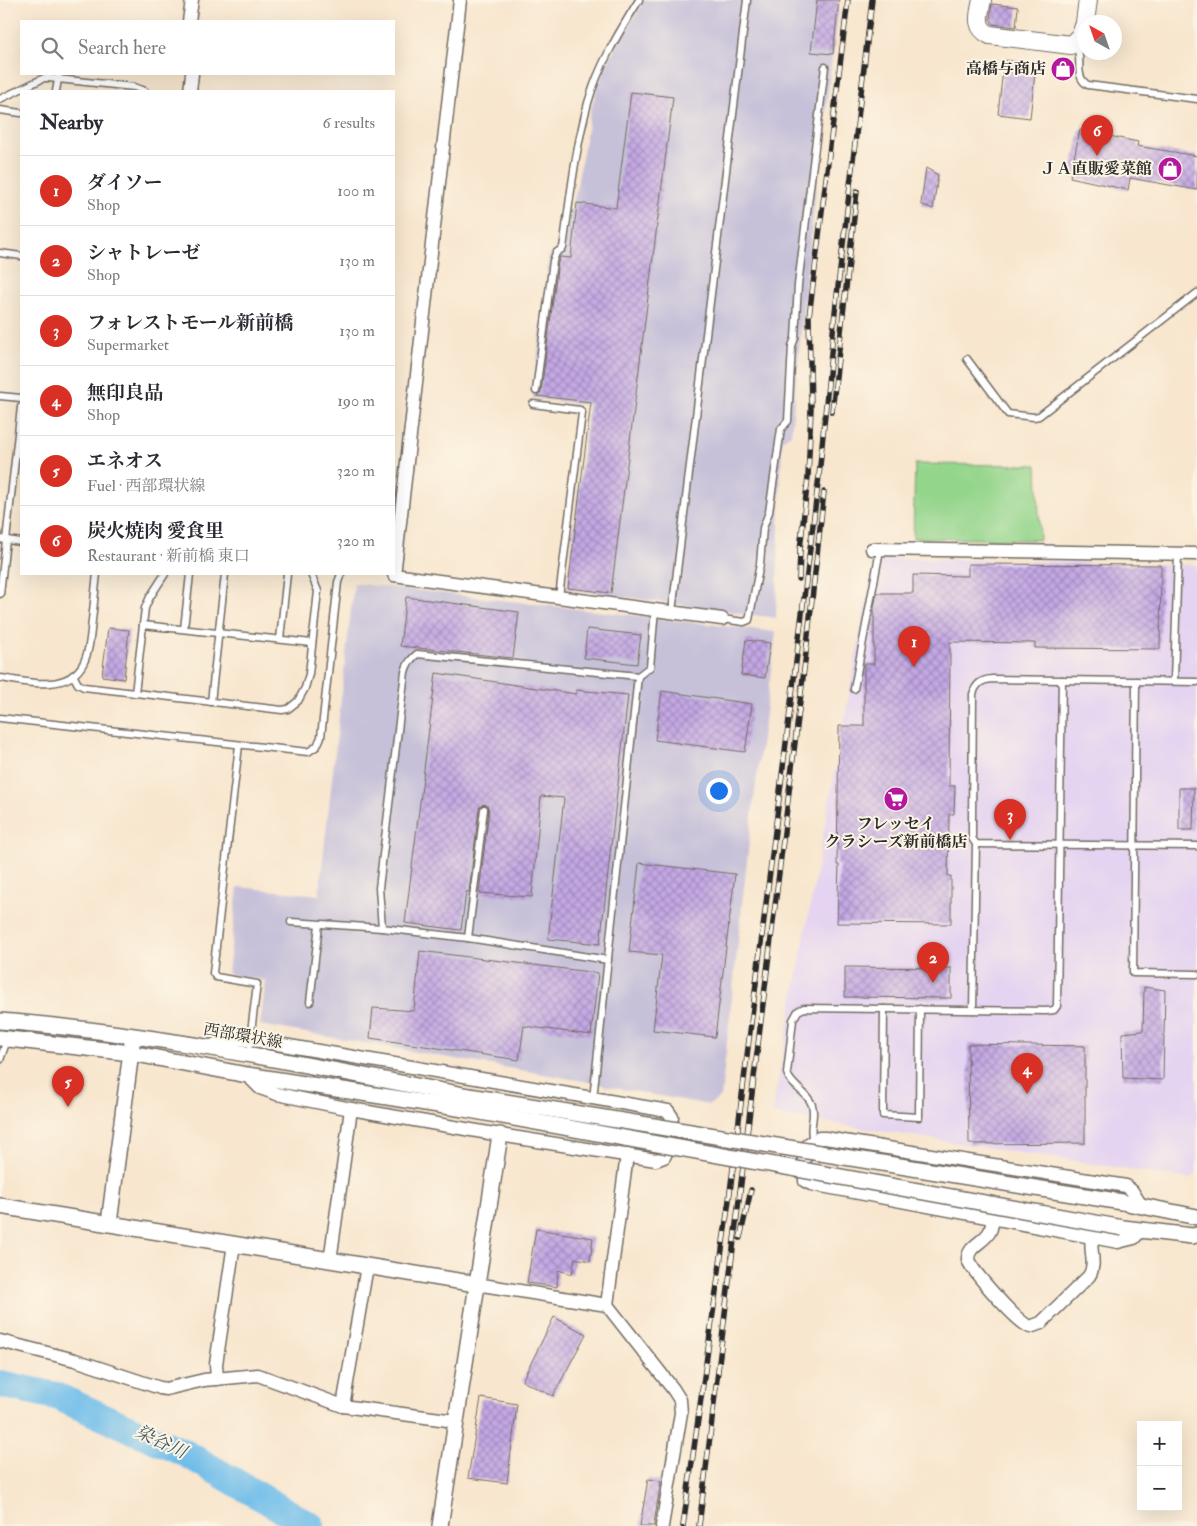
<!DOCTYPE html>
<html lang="en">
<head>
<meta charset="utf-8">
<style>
	:root { --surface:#fff; --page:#f7f7f7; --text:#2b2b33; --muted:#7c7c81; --line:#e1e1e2; --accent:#d93025 }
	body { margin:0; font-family:"IM FELL Double Pica","Noto Serif JP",serif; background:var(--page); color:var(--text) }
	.controls { position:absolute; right:15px; bottom:15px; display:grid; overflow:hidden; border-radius:0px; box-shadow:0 5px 20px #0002 }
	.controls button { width:45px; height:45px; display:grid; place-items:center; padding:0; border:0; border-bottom:1px solid var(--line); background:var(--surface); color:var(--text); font:25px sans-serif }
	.compass { position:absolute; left:1077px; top:15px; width:45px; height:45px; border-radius:50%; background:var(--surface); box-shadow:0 5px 20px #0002; rotate:320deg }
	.you { position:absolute; left:718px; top:790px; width:18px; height:18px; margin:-12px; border:4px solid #fff; border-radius:50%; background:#1a73e8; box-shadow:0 0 0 8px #1a73e833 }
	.badge { display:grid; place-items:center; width:32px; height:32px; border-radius:50%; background:var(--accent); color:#fff; font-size:16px; font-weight:700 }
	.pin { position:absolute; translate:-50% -41px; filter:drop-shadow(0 1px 2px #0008) }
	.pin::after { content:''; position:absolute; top:26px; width:18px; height:15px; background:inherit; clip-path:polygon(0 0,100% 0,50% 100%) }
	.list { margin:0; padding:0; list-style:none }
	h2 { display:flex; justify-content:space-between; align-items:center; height:65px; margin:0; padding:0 20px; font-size:21px }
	h2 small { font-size:16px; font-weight:400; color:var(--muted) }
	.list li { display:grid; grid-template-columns:32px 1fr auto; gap:15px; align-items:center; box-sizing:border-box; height:70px; padding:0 20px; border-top:1px solid var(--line) }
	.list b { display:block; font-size:19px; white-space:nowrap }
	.list p { margin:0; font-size:16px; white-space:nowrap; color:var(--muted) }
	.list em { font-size:16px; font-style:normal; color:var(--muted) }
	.icon { flex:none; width:28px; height:28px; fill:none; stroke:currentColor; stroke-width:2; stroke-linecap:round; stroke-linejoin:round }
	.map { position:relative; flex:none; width:1197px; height:1526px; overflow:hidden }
	.search { position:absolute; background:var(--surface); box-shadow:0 5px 20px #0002; left:20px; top:20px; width:375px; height:55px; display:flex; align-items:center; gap:12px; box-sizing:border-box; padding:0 18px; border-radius:0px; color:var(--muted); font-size:19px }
	.panel { position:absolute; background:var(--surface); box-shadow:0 5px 20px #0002; left:20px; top:90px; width:375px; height:485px; border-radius:0px }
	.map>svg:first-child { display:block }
</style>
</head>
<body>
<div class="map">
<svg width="1197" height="1526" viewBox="0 0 1197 1526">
	<defs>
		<pattern id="building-cross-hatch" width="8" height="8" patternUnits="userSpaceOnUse" patternTransform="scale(1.25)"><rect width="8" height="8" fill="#c4a8e4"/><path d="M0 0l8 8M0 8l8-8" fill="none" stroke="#9f89b9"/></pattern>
	</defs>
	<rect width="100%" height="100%" fill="#fcf5e5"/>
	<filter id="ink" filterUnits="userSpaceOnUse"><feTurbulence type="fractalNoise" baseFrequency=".02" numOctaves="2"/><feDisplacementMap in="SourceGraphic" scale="10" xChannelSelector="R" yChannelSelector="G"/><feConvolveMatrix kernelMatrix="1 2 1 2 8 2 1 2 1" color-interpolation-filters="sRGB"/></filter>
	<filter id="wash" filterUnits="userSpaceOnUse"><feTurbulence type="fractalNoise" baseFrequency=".0096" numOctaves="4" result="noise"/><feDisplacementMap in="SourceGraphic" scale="20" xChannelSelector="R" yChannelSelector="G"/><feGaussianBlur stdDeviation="1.12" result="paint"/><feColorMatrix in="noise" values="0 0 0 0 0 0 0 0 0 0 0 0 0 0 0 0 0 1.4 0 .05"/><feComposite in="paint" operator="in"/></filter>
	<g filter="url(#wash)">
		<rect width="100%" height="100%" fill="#f8e6ce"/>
		<polygon fill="#e4d3f1" points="874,558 1197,565 1197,1173 1190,1179 772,1114"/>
		<g fill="#c6c0d9">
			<polygon points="644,0 839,0 808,259 791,434 782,440 776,618 567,589 588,405 533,398 549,256 563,245 576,191 590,113 598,84 616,46"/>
			<polygon points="354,583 776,632 753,806 721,1097 709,1105 610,1087 595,1083 260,1025 266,981 228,974 238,887 319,895"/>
		</g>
		<polygon fill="#94d58c" stroke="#60805c" points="915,464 1037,465 1040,540 913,538"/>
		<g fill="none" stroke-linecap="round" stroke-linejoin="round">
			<polyline stroke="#70bdea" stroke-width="28" points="0,1384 56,1396 185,1453 311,1526"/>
		</g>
		<g id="blocks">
			<g fill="url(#building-cross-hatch)">
				<polygon points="817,0 839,0 833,54 811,52"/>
				<polygon points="992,4 1018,7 1016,27 993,24 990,19"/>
				<polygon points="1004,60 1036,64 1030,118 998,114"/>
				<polygon points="631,92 673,97 611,593 568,588 591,402 537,396 541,392 558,262 560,257 571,258 577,203 616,208"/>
				<polygon points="1080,130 1138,142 1137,146 1197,156 1197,190 1130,178 1128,190 1070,177"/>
				<polygon points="926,168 938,175 933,209 921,204"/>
				<polygon points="968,564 1161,565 1160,649 1035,648 1035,643 950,642 949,786 955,786 954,814 949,814 948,876 951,876 951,924 837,923 839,865 837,865 839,726 864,726 864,664 874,664 874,607 877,593 913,593 913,575 968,576"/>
				<polygon points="406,597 519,612 513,658 400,646"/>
				<polygon points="108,628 129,630 124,679 102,676"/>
				<polygon points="587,629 641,635 637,664 584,658"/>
				<polygon points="746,640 770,643 765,678 741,675"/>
				<polygon points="436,673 576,694 576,690 628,695 600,944 548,939 564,798 541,796 532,897 479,893 489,810 487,805 483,804 479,808 469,892 466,892 461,930 405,923"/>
				<polygon points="662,691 752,704 745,752 655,740"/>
				<polygon points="1179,788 1194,788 1193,830 1179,830"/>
				<polygon points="639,863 735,874 715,1037 653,1030 662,955 629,952"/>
				<polygon points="420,951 598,973 591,1035 524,1026 519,1060 370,1038 373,1008 414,1011"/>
				<polygon points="845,967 951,968 951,998 845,997"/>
				<polygon points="1144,987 1165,990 1163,1080 1123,1078 1122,1033 1143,1031"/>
				<polygon points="968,1044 1085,1046 1085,1143 969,1144"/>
				<polygon points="536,1229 593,1238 590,1261 575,1258 572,1274 558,1270 557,1287 527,1283"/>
				<polygon points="554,1317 586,1334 553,1396 522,1381"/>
				<polygon points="481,1398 517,1404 507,1483 468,1478"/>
				<polygon points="648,1479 661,1481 654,1523 654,1526 640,1526"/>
			</g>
		</g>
	</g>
	<g filter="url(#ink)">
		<use href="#blocks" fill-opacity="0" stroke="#736c64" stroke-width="1"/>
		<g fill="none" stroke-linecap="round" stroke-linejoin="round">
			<defs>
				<g id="service">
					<path d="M1075,44C1085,56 1072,76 1088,85L1197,99"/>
					<polyline points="56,91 59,74"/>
					<polyline points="0,99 44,78 48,78 134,87 145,91"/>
					<polyline points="0,110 21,113"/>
					<polyline points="0,253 21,256"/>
					<polyline points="967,359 1008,414 1034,417 1039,416 1197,293"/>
					<path d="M536,391L553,261L556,253L563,248C570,200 575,150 588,103C598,67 619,32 639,0"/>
					<polyline points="0,396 21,398"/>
					<polyline points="533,404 580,410 582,413 559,597"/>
					<polyline points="0,539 21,542"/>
					<polyline points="0,594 21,407"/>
					<polyline points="672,612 747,0"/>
					<polyline points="722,619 744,622 749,620 760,564 763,528 769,512 781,429 788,421 792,346 795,338 798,285 825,67"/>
					<polyline points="143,625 312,643"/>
					<polyline points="184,629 190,574"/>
					<polyline points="280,639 287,574"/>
					<polyline points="73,675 78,684 84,687 282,710 288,709 298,701 305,688 309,674 318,591 311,574"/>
					<path d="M0,678C16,680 34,685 50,683C88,680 89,650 92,620C94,605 95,589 97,574"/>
					<polyline points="1136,681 1133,973 1197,974"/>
					<polyline points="1174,681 1178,554"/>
					<path d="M1197,682L992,679C981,680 976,684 973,694L972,823V838L976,844L1197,846"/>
					<polyline points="854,689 880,550"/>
					<polyline points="135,693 145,608 150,597 165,574"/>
					<polyline points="211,702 225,574"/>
					<polyline points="0,718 308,752 317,746 321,737 338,582 341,574"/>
					<polyline points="239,745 213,973 216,977 257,984 250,1040"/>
					<polyline points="291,922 382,928 468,938 608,960"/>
					<path d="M382,928L379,888L405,672C407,664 410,660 417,654L638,676L650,667L655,609"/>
					<polyline points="468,938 484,809"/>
					<polyline points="310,1002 319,925"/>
					<polyline points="884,1009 883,1115 919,1117 920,1009"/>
					<polyline points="973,1010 976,844"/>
					<polyline points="0,1060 7,1040"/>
					<polyline points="593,1099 638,676"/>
					<path d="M813,1140C808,1128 816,1117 812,1105C808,1092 791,1087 787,1073L793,1020L798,1011L804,1008L1046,1011L1054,1010L1057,1006L1062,680"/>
				</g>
				<g id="minor">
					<polyline points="460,0 394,575 722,619"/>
					<polyline points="189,21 192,0"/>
					<polyline points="190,91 192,74"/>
					<polyline points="872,549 1197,554"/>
					<path d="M209,1048C223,1037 244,1039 260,1041L668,1111L672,1117L666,1153L664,1157L656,1160L500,1135L351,1109L277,1094L260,1088L247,1075"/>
					<path d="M993,1218C992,1222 992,1227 990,1231C985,1242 967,1246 968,1260C973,1272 1018,1323 1030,1327L1041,1323L1089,1276C1097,1264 1089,1250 1092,1237"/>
					<polyline points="1141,1230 1134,1238 1118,1242 811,1184 805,1181 804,1158 808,1144 819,1138 825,1138 1126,1186 1132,1191 1142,1207"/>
					<polyline points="330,1261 351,1109"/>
					<polyline points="476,1284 607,1305 673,1389 680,1400 681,1413 662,1526"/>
					<polyline points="607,1305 627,1155"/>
					<polyline points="0,1341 75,1360 160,1388 166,1389 204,1380 258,1375 343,1406 455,1421"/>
					<polyline points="217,1379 216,1364 234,1244"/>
					<polyline points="343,1406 367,1266"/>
				</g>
				<g id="tertiary">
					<path d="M0,1021C158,1033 313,1067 469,1096"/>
					<polyline points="0,1038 131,1053 247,1075 464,1109"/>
					<polyline points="1122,1202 1197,1217"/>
					<polyline points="0,1206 476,1284"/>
					<polyline points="109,1223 132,1044"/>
					<polyline points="1123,1228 1192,1236 1197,1235"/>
					<polyline points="440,1526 500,1135"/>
				</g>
				<g id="secondary">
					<path d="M982,0C979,15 974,27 990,35L1071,45L1081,35L1084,26"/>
					<polyline points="1085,22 1088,0"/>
				</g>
			</defs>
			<use href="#service" stroke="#736c64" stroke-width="9"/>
			<use href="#minor" stroke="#736c64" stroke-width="15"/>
			<use href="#tertiary" stroke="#736c64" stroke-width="18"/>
			<use href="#secondary" stroke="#736c64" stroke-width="20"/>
			<use href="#service" stroke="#fff" stroke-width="6"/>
			<use href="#minor" stroke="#fff" stroke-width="12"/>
			<use href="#tertiary" stroke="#fff" stroke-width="15"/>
			<use href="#secondary" stroke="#fff" stroke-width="18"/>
			<defs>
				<g id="rail">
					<polyline points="832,412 857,191"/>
					<polyline points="799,579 800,550 808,477 811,409 809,317 848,0"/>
					<polyline points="740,1238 751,1190"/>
					<polyline points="683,1526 729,1200 789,719 819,476 835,312 872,0"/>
					<polyline points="699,1526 806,653 824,492"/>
				</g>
			</defs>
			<use href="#rail" stroke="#2b2b2b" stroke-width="5.5"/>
			<use href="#rail" stroke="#fcf5e5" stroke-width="4" stroke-dasharray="11" stroke-linecap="butt"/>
			<defs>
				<g id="tertiary-bridge">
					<polyline points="469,1096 1122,1202"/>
					<polyline points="464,1109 1123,1228"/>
				</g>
			</defs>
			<use href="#tertiary-bridge" stroke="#736c64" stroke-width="18" stroke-linecap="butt"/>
			<use href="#tertiary-bridge" stroke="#fff" stroke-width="15"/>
		</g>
	</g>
	<defs>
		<symbol id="shop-disc" viewBox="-11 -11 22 22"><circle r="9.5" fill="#b5179e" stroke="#fcf5e5"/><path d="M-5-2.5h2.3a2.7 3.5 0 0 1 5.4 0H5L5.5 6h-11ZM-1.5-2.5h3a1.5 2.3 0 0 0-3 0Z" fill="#fff"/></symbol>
		<symbol id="supermarket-disc" viewBox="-11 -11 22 22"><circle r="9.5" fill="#b5179e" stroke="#fcf5e5"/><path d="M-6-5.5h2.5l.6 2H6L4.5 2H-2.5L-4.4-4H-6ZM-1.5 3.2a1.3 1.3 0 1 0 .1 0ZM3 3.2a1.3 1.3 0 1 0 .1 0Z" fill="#fff"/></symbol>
	</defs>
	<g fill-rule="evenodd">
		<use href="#shop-disc" x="1049" y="55" width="28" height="28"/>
		<use href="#shop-disc" x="1156" y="155" width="28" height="28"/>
		<use href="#supermarket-disc" x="882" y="785" width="28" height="28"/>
	</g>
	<g text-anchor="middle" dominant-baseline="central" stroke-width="4" stroke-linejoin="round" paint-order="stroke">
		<g font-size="16" font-weight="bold" fill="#2b2b2b" stroke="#fcf5e5" text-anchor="end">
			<text x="1046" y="69">高橋与商店</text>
			<text x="1152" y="169">ＪＡ直販愛菜館</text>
			<text x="896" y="824" text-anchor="middle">フレッセイ<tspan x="896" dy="18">クラシーズ新前橋店</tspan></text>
		</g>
		<g font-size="16" fill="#2b2b2b" stroke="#fcf5e5">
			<text transform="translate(243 1036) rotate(10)">西部環状線</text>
		</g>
		<g font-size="18" font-style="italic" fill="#405764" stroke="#fcf5e5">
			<text transform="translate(161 1442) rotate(25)">染谷川</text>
		</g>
	</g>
</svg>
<div class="controls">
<button>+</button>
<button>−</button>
</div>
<svg class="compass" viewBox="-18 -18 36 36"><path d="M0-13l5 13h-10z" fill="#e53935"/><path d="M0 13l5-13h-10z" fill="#7c7c81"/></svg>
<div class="you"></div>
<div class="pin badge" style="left:914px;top:667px">1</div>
<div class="pin badge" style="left:933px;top:983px">2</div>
<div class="pin badge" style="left:1010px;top:840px">3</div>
<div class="pin badge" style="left:1027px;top:1094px">4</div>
<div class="pin badge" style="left:68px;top:1107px">5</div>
<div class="pin badge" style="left:1097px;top:156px">6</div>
<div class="search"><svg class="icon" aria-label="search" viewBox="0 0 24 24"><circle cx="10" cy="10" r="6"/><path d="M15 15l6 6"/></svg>Search here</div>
<section class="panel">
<h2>Nearby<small>6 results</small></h2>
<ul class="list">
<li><span class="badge">1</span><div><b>ダイソー</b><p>Shop</p></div><em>100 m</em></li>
<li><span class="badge">2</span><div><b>シャトレーゼ</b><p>Shop</p></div><em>130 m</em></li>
<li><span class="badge">3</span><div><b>フォレストモール新前橋</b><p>Supermarket</p></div><em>130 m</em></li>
<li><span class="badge">4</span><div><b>無印良品</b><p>Shop</p></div><em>190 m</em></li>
<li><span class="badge">5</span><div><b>エネオス</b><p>Fuel · 西部環状線</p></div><em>320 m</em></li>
<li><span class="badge">6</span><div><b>炭火焼肉 愛食里</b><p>Restaurant · 新前橋 東口</p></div><em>320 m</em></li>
</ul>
</section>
</div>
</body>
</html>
